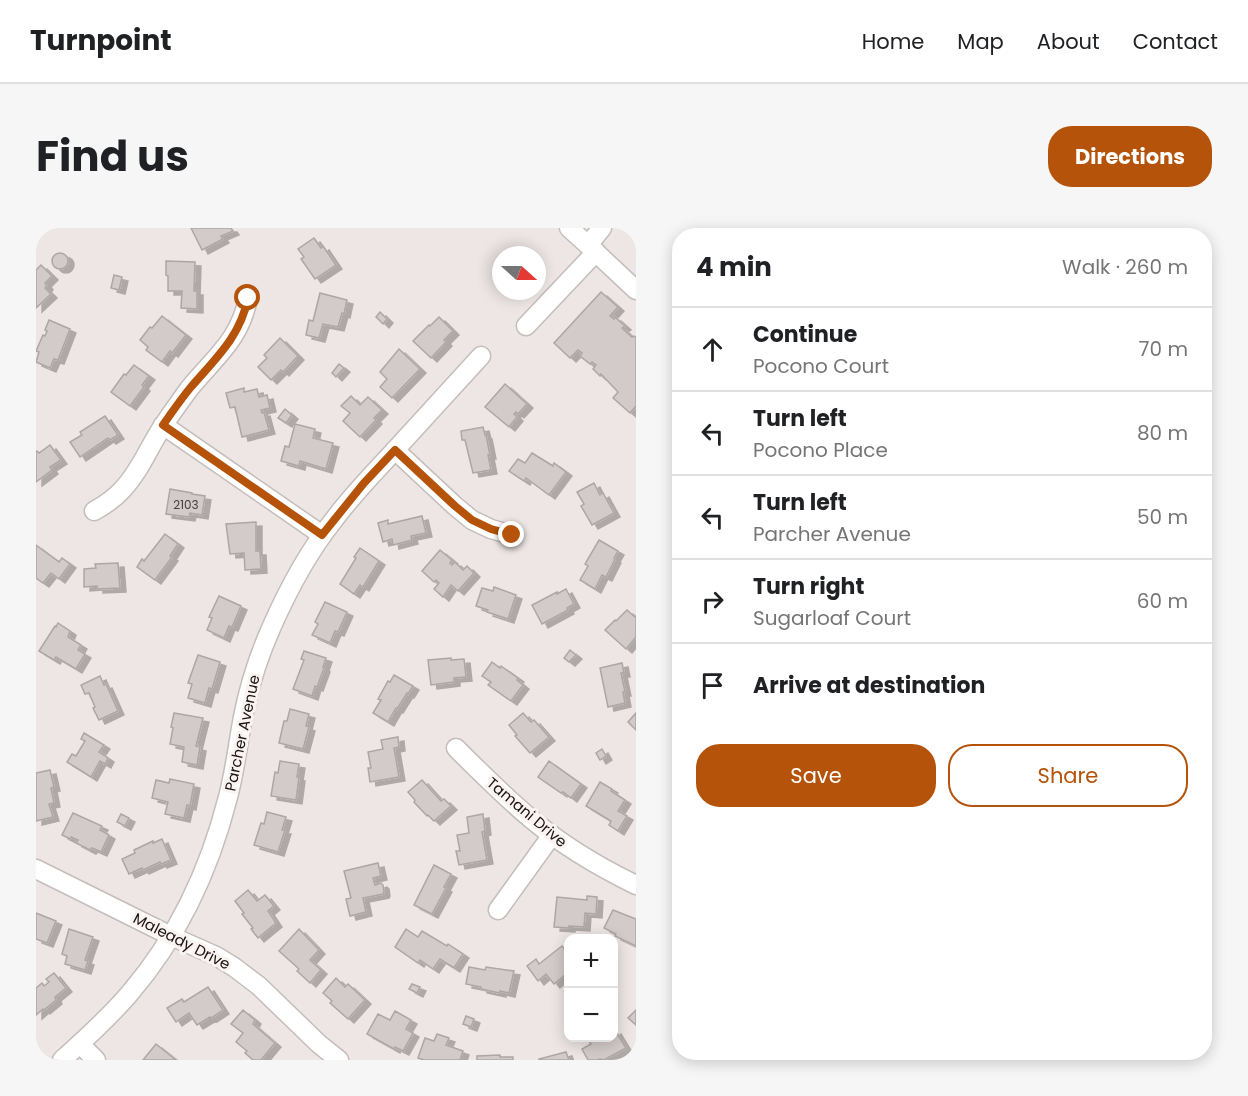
<!DOCTYPE html>
<html lang="en">
<head>
<meta charset="utf-8">
<style>
	:root { --surface:#fff; --page:#f6f6f6; --text:#202124; --muted:#757577; --line:#e0e0e0; --accent:#b45309 }
	body { margin:0; font-family:Poppins,sans-serif; background:var(--page); color:var(--text) }
	.controls { position:absolute; right:18px; bottom:18px; display:grid; overflow:hidden; border-radius:12px; box-shadow:0 3px 15px #0003 }
	.controls button { width:54px; height:54px; display:grid; place-items:center; padding:0; border:0; border-bottom:2px solid var(--line); background:var(--surface); color:var(--text); font:30px sans-serif }
	.compass { position:absolute; left:456px; top:18px; width:54px; height:54px; border-radius:50%; background:var(--surface); box-shadow:0 3px 15px #0003; rotate:111deg }
	.stop { position:absolute; width:18px; height:18px; margin:-14px; border:4px solid #b45309; border-radius:50%; background:#fff }
	.stop.end { background:#b45309; border-color:#fff; box-shadow:0 2px 6px #0008 }
	.list { margin:0; padding:0; list-style:none }
	h2 { display:flex; justify-content:space-between; align-items:center; height:78px; margin:0; padding:0 24px; font-size:26px }
	h2 small { font-size:20px; font-weight:400; color:var(--muted) }
	.list li { display:grid; grid-template-columns:39px 1fr auto; gap:18px; align-items:center; box-sizing:border-box; height:84px; padding:0 24px; border-top:2px solid var(--line) }
	.list b { display:block; font-size:22px; white-space:nowrap }
	.list p { margin:0; font-size:20px; white-space:nowrap; color:var(--muted) }
	.list em { font-size:20px; font-style:normal; color:var(--muted) }
	.actions { display:flex; gap:12px; padding:18px 24px }
	.actions a { flex:1; padding:14px 0; border:2px solid var(--accent); border-radius:24px; text-align:center; font-size:21px; color:var(--accent) }
	.actions .main { background:var(--accent); color:#fff }
	.icon { flex:none; width:33px; height:33px; fill:none; stroke:currentColor; stroke-width:2; stroke-linecap:round; stroke-linejoin:round }
	.map { position:relative; flex:none; width:600px; height:832px; overflow:hidden; border-radius:24px }
	header { display:flex; align-items:center; gap:36px; box-sizing:border-box; height:84px; padding:0 30px; background:var(--surface); border-bottom:2px solid var(--line) }
	header strong { font-size:28px }
	nav { display:flex; gap:33px; margin-inline-start:auto; font-size:21px }
	.intro { display:flex; align-items:center; justify-content:space-between; box-sizing:border-box; height:144px; padding:0 36px }
	h1 { margin:0; font-size:42px }
	.button { padding:15px 27px; border-radius:24px; background:var(--accent); color:#fff; font-size:21px; font-weight:700 }
	main { display:flex; gap:36px; padding:0 36px }
	aside { flex:1; background:var(--surface); border-radius:24px; box-shadow:0 3px 15px #0003 }
	.map>svg:first-child { display:block }
</style>
</head>
<body>
<header>
<strong>Turnpoint</strong>
<nav><a>Home</a><a>Map</a><a>About</a><a>Contact</a></nav>
</header>
<div class="intro"><h1>Find us</h1><a class="button">Directions</a></div>
<main>
<div class="map">
<svg width="600" height="832" viewBox="0 0 600 832">
	<defs>
		<filter id="shadow"><feDropShadow dx="6" dy="4" stdDeviation="0" flood-color="#0004"/></filter>
	</defs>
	<rect width="100%" height="100%" fill="#ede6e4"/>
	<g fill="#d2cbc9" stroke="#ada6a4" stroke-width="1.5" filter="url(#shadow)">
		<polygon points="155,0 195,0 197,3 185,8 187,11 166,22"/>
		<polygon points="278,10 285,20 287,18 300,37 279,51 265,31 268,29 262,21"/>
		<circle cx="24" cy="33" r="8"/>
		<polygon points="130,33 159,34 158,63 161,63 161,81 145,80 146,63 132,63 132,48 130,47"/>
		<polygon points="5,37 16,48 9,55 11,58 9,60 15,66 0,80 0,42"/>
		<polygon points="78,47 86,49 83,62 75,60"/>
		<polygon points="565,64 582,79 574,88 578,91 579,89 589,98 586,100 596,109 598,108 600,109 600,178 594,185 577,170 582,164 565,146 564,148 557,141 560,137 556,134 554,136 544,128 546,125 542,122 534,130 518,115"/>
		<polygon points="284,65 311,72 308,86 306,85 302,99 287,96 283,110 270,107 273,92 277,93"/>
		<polygon points="344,84 351,91 347,96 340,89"/>
		<polygon points="126,88 150,107 136,125 134,123 126,134 110,122 112,119 104,112 114,99 116,100"/>
		<polygon points="403,89 417,103 408,112 410,114 395,130 377,113 393,97 394,98"/>
		<polygon points="13,92 34,101 22,132 18,131 14,140 0,134 3,124 0,123 7,107 9,108 11,103 9,102"/>
		<polygon points="244,110 262,128 247,144 245,142 235,152 222,139 231,130 228,127"/>
		<polygon points="363,121 384,141 356,170 344,159 351,151 344,144"/>
		<polygon points="303,136 308,140 300,149 296,145"/>
		<polygon points="98,137 113,148 106,157 108,159 94,178 75,164 88,146 90,147"/>
		<polygon points="469,156 491,176 482,186 480,184 478,186 481,189 473,199 449,179"/>
		<polygon points="208,160 208,164 221,161 223,169 231,167 234,180 225,182 226,185 228,184 233,202 206,209 199,179 194,180 190,165"/>
		<polygon points="315,168 324,177 332,169 346,182 338,190 340,192 324,209 307,193 314,185 305,178"/>
		<polygon points="249,181 256,187 250,195 242,190"/>
		<polygon points="69,188 82,207 74,212 72,210 44,229 34,214 46,207 44,204"/>
		<polygon points="259,196 279,201 277,210 297,215 290,241 264,233 263,238 245,233 249,218 253,219"/>
		<polygon points="447,199 449,207 450,207 454,227 452,227 455,242 437,245 429,212 426,212 425,203"/>
		<polygon points="14,217 25,232 14,239 16,242 0,254 0,224 1,223 3,225"/>
		<polygon points="496,225 517,238 518,235 530,244 513,267 490,250 488,253 473,243 482,231 489,235"/>
		<polygon points="558,255 564,267 567,265 578,285 556,297 545,278 548,276 541,264"/>
		<polygon points="134,261 156,265 156,266 169,268 166,287 154,285 153,289 130,286"/>
		<polygon points="386,288 390,305 375,308 376,312 357,317 356,311 347,314 342,295 352,292 352,296"/>
		<polygon points="220,294 220,323 224,323 225,341 209,342 208,325 194,326 190,296"/>
		<polygon points="129,306 142,316 134,328 136,329 119,352 101,339 106,331 108,333"/>
		<polygon points="563,312 582,323 578,330 579,331 570,349 566,347 559,361 544,352 552,338 549,336"/>
		<polygon points="0,317 23,334 26,330 34,336 23,351 15,345 7,355 0,350"/>
		<polygon points="324,320 343,333 327,359 324,357 318,366 304,356 320,330 318,329"/>
		<polygon points="404,322 416,332 414,335 416,337 419,334 427,342 431,338 438,345 422,363 415,357 407,369 398,361 403,355 400,352 398,354 386,343"/>
		<polygon points="82,335 84,360 61,361 61,358 48,359 48,341 60,340 59,336"/>
		<polygon points="458,359 480,367 472,391 451,384 452,382 440,378 446,360 457,363"/>
		<polygon points="530,361 538,376 531,380 532,382 506,396 496,377 521,364 521,366"/>
		<polygon points="183,368 205,378 196,399 193,398 188,410 171,402 176,390 173,389"/>
		<polygon points="289,374 311,384 302,404 299,403 294,415 276,407 282,396 279,394"/>
		<polygon points="591,382 599,389 600,388 600,409 590,421 569,402 579,392 580,393"/>
		<polygon points="22,395 34,403 32,409 45,417 42,422 49,426 40,441 20,429 18,432 3,423 19,398 20,399"/>
		<polygon points="534,422 540,427 533,434 528,430"/>
		<polygon points="268,423 290,430 287,439 288,440 281,459 279,458 276,468 257,461 268,432 265,431"/>
		<polygon points="162,427 184,434 176,461 173,460 169,475 152,470 156,456 152,455"/>
		<polygon points="415,430 415,432 428,431 430,449 418,450 418,454 395,457 392,432"/>
		<polygon points="456,434 464,440 465,438 482,450 481,452 487,457 475,473 452,457 455,454 446,448"/>
		<polygon points="586,435 588,445 585,445 589,464 587,464 589,475 572,479 564,440"/>
		<polygon points="358,447 377,458 372,466 371,465 361,481 360,480 352,494 337,485 345,472 342,471 352,453 354,454"/>
		<polygon points="64,448 68,457 70,456 82,483 63,492 57,480 59,479 53,465 49,466 45,457"/>
		<polygon points="254,481 273,486 270,498 273,499 267,521 243,515 248,493 251,493"/>
		<polygon points="138,485 167,490 160,518 164,519 161,537 146,534 148,519 134,516 137,500 135,499"/>
		<polygon points="487,485 495,494 498,492 513,509 494,525 479,508 481,507 473,497"/>
		<polygon points="600,485 600,502 592,494"/>
		<polygon points="48,505 68,517 63,524 72,530 69,536 64,533 55,549 31,534 36,526 40,528 49,513 45,511"/>
		<polygon points="362,509 363,519 358,520 363,549 334,554 332,540 335,540 332,524 347,521 345,512"/>
		<polygon points="566,521 570,528 564,532 560,525"/>
		<polygon points="244,533 263,536 261,549 263,549 260,572 235,568 239,544 242,545"/>
		<polygon points="513,533 545,556 535,570 527,564 525,565 502,549"/>
		<polygon points="14,542 18,559 15,560 18,575 13,576 17,589 0,593 0,545"/>
		<polygon points="134,551 158,556 154,578 151,577 148,590 129,586 132,574 116,570 120,552 133,555"/>
		<polygon points="386,552 405,573 408,571 415,578 398,593 392,587 391,588 378,574 379,572 372,564"/>
		<polygon points="564,554 576,561 575,563 589,572 582,583 591,588 582,603 573,597 575,593 550,578"/>
		<polygon points="231,584 250,589 246,602 249,602 242,624 218,617 225,595 228,596"/>
		<polygon points="37,585 66,598 64,602 73,607 65,624 56,620 54,622 40,615 42,612 35,609 34,611 26,607"/>
		<polygon points="85,586 93,590 89,598 81,594"/>
		<polygon points="447,586 449,603 446,604 451,632 423,637 420,623 424,623 421,607 433,605 431,589"/>
		<polygon points="126,611 135,632 125,636 124,634 107,642 106,640 93,646 86,631 99,625 98,622 117,613 117,615"/>
		<polygon points="342,635 345,648 337,650 339,657 345,655 347,657 348,664 347,666 327,670 330,684 314,688 310,671 315,670 308,643"/>
		<polygon points="398,637 415,646 408,659 410,660 396,686 378,677"/>
		<polygon points="212,662 221,673 229,667 238,678 232,683 240,695 222,710 215,701 217,700 206,686 208,685 199,673"/>
		<polygon points="551,668 561,669 560,686 549,685 548,699 533,698 533,700 518,699 521,669 551,672"/>
		<polygon points="577,682 600,691 600,718 579,708 580,706 568,700"/>
		<polygon points="0,685 20,693 11,715 0,711"/>
		<polygon points="33,701 57,709 49,732 52,733 49,742 29,736 31,728 26,726"/>
		<polygon points="263,701 283,722 274,732 285,742 274,755 261,743 263,741 243,723"/>
		<polygon points="370,701 382,709 386,703 411,718 412,716 427,726 418,740 404,731 397,741 384,732 382,735 359,719"/>
		<polygon points="526,718 532,726 532,748 530,746 518,756 510,746 502,753 491,738 500,731 503,736"/>
		<polygon points="433,739 449,742 450,739 478,743 473,765 464,763 464,765 445,761 445,759 430,756"/>
		<polygon points="18,745 30,760 19,769 20,772 8,782 7,781 0,787 0,760 6,755 8,758 13,754 10,751"/>
		<polygon points="300,750 309,759 312,756 329,772 312,791 294,775 296,773 287,765"/>
		<polygon points="376,756 384,759 381,765 373,761"/>
		<polygon points="172,759 187,782 175,790 174,789 161,797 153,785 140,794 131,780 146,771 148,774"/>
		<polygon points="207,782 219,792 217,796 239,815 225,832 217,832 209,825 211,823 200,814 207,805 195,796"/>
		<polygon points="600,782 600,797 592,790"/>
		<polygon points="359,783 375,792 370,801 377,805 367,823 359,819 358,821 331,806 342,786 354,792"/>
		<polygon points="430,788 438,791 435,799 427,796"/>
		<polygon points="579,802 590,820 568,832 564,831 561,832 552,832 546,821 555,816 551,810 578,810 578,803"/>
		<polygon points="401,806 413,810 410,817 427,823 424,832 388,832 382,830 389,810 398,813"/>
		<polygon points="120,816 140,832 107,832"/>
		<polygon points="530,824 533,832 503,832 503,831"/>
		<polygon points="464,827 464,829 477,829 477,832 441,832 441,828"/>
	</g>
	<g fill="none" stroke-linecap="round" stroke-linejoin="round">
		<defs>
			<g id="minor">
				<polyline points="533,0 552,17"/>
				<polyline points="566,0 552,17 600,62"/>
				<polyline points="490,98 560,24"/>
				<polyline points="127,197 286,307"/>
				<polyline points="359,222 419,278 436,292 455,301 476,307"/>
				<path d="M58,283C69,277 79,270 87,261C105,242 114,216 129,195C137,183 145,172 153,161C179,129 204,112 212,70"/>
				<path d="M420,520C444,544 468,568 494,590C526,617 563,639 600,657"/>
				<polyline points="0,641 135,708 180,728 198,739 223,758 283,816 303,832"/>
				<polyline points="462,682 516,607"/>
				<polyline points="44,816 60,832"/>
				<path d="M26,832C49,811 73,790 94,765C142,709 174,640 192,569C199,543 202,515 207,489C213,458 223,427 236,398C252,362 272,324 297,293C316,267 338,245 360,221C388,190 417,159 445,128"/>
			</g>
		</defs>
		<use href="#minor" stroke="#c4bdbb" stroke-width="21"/>
		<use href="#minor" stroke="#fff" stroke-width="18"/>
	</g>
	<g fill="none" stroke-linecap="round" stroke-linejoin="round">
		<path stroke="#b45309" stroke-width="8" d="M212,70C204,109 180,130 155,159C145,171 136,184 127,197L286,307L328,255L359,222L419,278L436,292L455,301L476,307"/>
	</g>
	<g text-anchor="middle" dominant-baseline="central" stroke-width="6" stroke-linejoin="round" paint-order="stroke">
		<g font-size="12" fill="#454140">
			<text x="150" y="276">2103</text>
		</g>
		<g font-size="15" fill="#161313" stroke="#faf3f1">
			<text transform="translate(206 505) rotate(-78)">Parcher Avenue</text>
			<text transform="translate(491 584) rotate(40)">Tamani Drive</text>
			<text transform="translate(146 713) rotate(27)">Maleady Drive</text>
		</g>
	</g>
</svg>
<div class="controls">
<button>+</button>
<button>−</button>
</div>
<svg class="compass" viewBox="-18 -18 36 36"><path d="M0-13l5 13h-10z" fill="#e53935"/><path d="M0 13l5-13h-10z" fill="#757577"/></svg>
<div class="stop" style="left:212px;top:70px"></div>
<div class="stop end" style="left:476px;top:307px"></div>
</div>
<aside>
<h2>4 min<small>Walk · 260 m</small></h2>
<ul class="list">
<li><svg class="icon" aria-label="ahead" viewBox="0 0 24 24"><path d="M12 20V5M6 11l6-6 6 6"/></svg><div><b>Continue</b><p>Pocono Court</p></div><em>70 m</em></li>
<li><svg class="icon" aria-label="left" viewBox="0 0 24 24"><path d="M17 20v-9H6M10 6l-5 5 5 5"/></svg><div><b>Turn left</b><p>Pocono Place</p></div><em>80 m</em></li>
<li><svg class="icon" aria-label="left" viewBox="0 0 24 24"><path d="M17 20v-9H6M10 6l-5 5 5 5"/></svg><div><b>Turn left</b><p>Parcher Avenue</p></div><em>50 m</em></li>
<li><svg class="icon" aria-label="right" viewBox="0 0 24 24"><path d="M7 20v-9h11M14 6l5 5-5 5"/></svg><div><b>Turn right</b><p>Sugarloaf Court</p></div><em>60 m</em></li>
<li><svg class="icon" aria-label="arrive" viewBox="0 0 24 24"><path d="M6 21V4h12l-3 4 3 4H6"/></svg><div><b>Arrive at destination</b></div></li>
</ul>
<div class="actions"><a class="main">Save</a><a>Share</a></div>
</aside>
</main>
</body>
</html>
